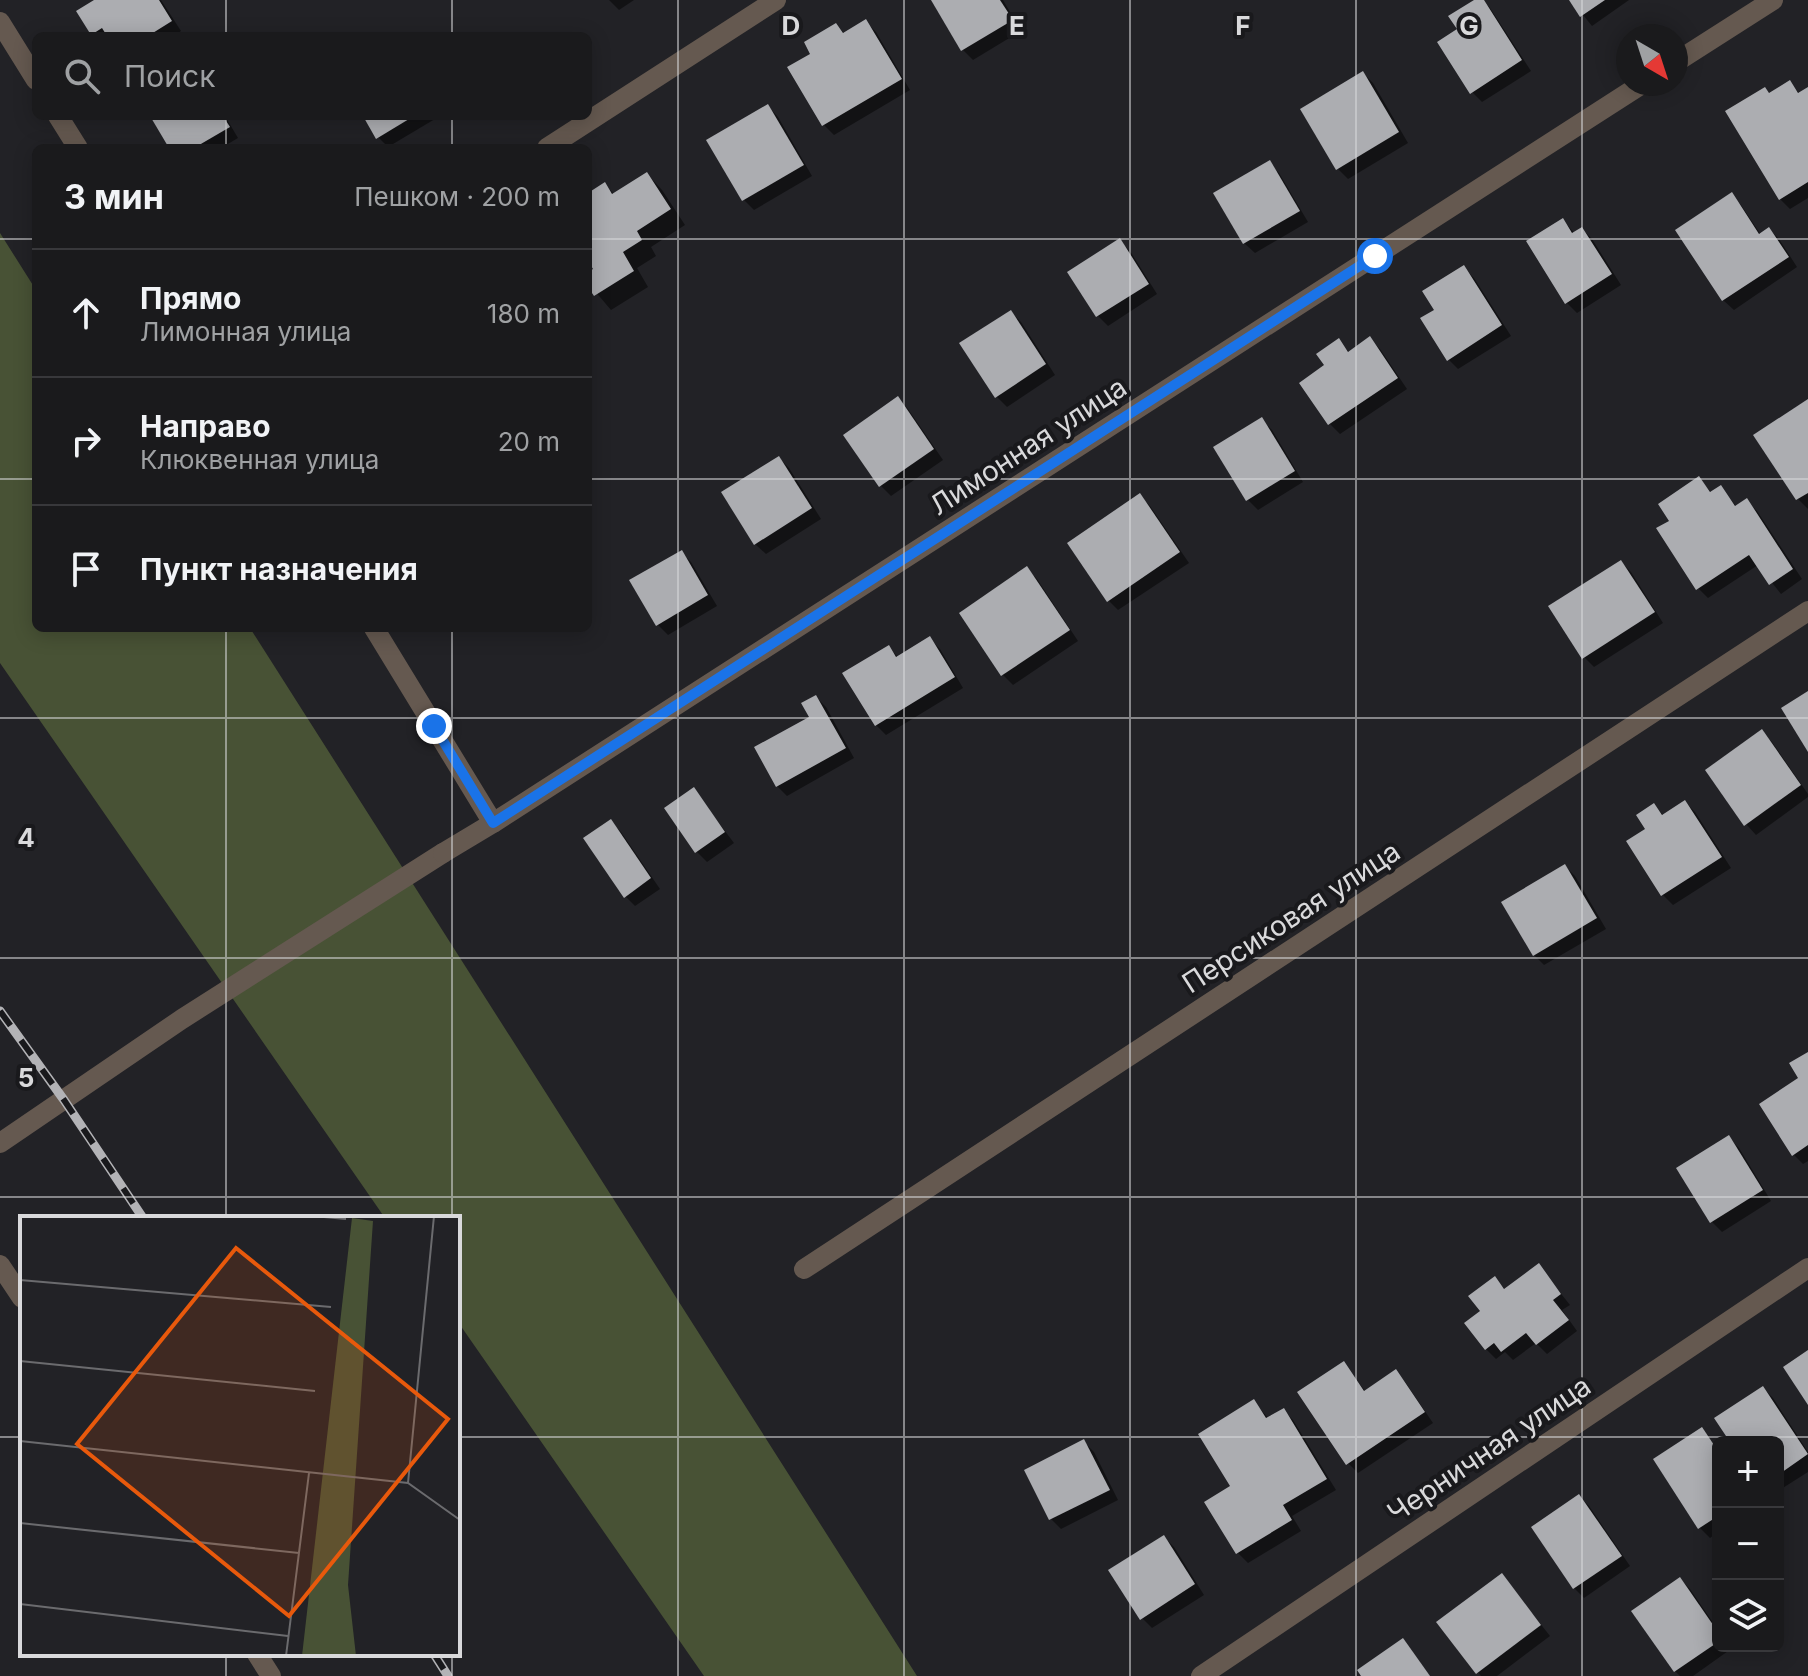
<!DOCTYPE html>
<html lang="ru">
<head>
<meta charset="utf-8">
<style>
	:root { --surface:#1a1a1c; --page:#232325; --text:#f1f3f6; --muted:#9fa1a3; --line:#38383b }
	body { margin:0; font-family:Inter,sans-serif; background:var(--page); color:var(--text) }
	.controls { position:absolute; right:24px; bottom:24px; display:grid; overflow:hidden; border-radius:12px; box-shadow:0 4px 20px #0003 }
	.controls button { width:72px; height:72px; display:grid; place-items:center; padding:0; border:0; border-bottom:2px solid var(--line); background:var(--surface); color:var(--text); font:40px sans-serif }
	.compass { position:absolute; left:1616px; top:24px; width:72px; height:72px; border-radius:50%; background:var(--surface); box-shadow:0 4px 20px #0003; rotate:141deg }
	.stop { position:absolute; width:24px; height:24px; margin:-18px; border:6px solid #1a73e8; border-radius:50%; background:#fff }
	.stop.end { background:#1a73e8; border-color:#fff; box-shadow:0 2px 8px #0008 }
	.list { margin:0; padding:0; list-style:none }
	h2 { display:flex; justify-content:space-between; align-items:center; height:104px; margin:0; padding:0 32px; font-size:34px }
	h2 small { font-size:26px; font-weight:400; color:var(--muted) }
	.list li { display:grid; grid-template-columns:52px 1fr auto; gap:24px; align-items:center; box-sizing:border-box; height:128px; padding:0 32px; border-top:2px solid var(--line) }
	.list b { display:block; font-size:30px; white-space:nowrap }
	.list p { margin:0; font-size:26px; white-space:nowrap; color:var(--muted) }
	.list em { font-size:26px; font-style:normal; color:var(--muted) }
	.icon { flex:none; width:44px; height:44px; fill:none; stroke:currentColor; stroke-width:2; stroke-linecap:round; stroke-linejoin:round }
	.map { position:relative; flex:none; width:1808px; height:1676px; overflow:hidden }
	.search { position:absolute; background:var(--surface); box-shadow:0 4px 20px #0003; left:32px; top:32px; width:560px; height:88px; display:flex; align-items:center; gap:20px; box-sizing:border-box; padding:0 28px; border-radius:12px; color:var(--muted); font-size:30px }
	.panel { position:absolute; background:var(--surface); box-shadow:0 4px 20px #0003; left:32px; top:144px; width:560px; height:488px; border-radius:12px }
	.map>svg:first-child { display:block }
</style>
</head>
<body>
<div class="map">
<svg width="1808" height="1676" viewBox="0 0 1808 1676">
	<rect width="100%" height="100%" fill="#222226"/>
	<polygon fill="#485235" points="0,233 36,290 36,628 250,628 917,1676 704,1676 458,1322 458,1218 385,1218 0,663"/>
	<g fill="#0007">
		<polygon points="98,0 161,0 181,31 174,36 95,36 79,12"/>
		<polygon points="609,0 634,0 619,10"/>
		<polygon points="933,0 1003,0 1021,31 973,60 963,50"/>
		<polygon points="1477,0 1482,0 1490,8 1531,71 1482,102 1472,92 1459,30"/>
		<polygon points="1571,0 1629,0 1592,26"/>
		<polygon points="866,22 876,32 910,90 834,135 824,125 813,54 836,25 845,34"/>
		<polygon points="1363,73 1373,83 1408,143 1348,179 1338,169"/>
		<polygon points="1790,83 1800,94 1808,89 1808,198 1790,209 1780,199 1765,89 1770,94"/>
		<polygon points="768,106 778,117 812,176 754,210 744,200"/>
		<polygon points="152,116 225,116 238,138 221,148 171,148"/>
		<polygon points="365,116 440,116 388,147 378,137"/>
		<polygon points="1269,163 1279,173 1308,222 1255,253 1244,243"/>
		<polygon points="647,174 662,190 685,225 651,247 656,256 637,268 648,287 611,310 588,283 588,275 596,270 588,262 588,195 605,185 614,194"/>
		<polygon points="1731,195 1741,205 1761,235 1769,229 1779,239 1797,267 1734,310 1723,300 1678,231"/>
		<polygon points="1563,220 1575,234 1582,229 1592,239 1621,285 1577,313 1567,303"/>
		<polygon points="1120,241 1130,251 1157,294 1108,326 1098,316"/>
		<polygon points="1464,268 1474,278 1511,336 1458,369 1448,359 1437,311"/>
		<polygon points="1011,312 1021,322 1055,375 1007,407 997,397"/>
		<polygon points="1370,339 1380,349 1407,389 1340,434 1330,424 1302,383 1327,366 1339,341 1350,353"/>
		<polygon points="898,399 908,409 943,460 891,496 881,486"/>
		<polygon points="1808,402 1808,509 1798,499 1756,436"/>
		<polygon points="1262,420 1272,430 1303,482 1258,510 1248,500"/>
		<polygon points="779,458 789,468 821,519 766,554 755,544"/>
		<polygon points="1699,479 1712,493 1721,488 1737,507 1747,501 1757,511 1802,579 1781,594 1758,565 1708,598 1698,588 1672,521"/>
		<polygon points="1140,496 1150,506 1189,563 1118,610 1108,600"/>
		<polygon points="681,552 691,562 717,606 668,635 658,625 632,581"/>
		<polygon points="1621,562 1631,572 1663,623 1594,667 1584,657"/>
		<polygon points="1027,569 1037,579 1078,641 1013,685 1003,675 961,613"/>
		<polygon points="930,639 940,649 963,688 886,735 876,725 888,647 899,658"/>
		<polygon points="816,697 826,707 854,758 787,796 777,786 811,718"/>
		<polygon points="1762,732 1772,742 1808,794 1808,797 1756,835 1746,824"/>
		<polygon points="694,790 734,843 707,862 697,852"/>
		<polygon points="1685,802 1695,812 1731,868 1673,905 1663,895 1628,841 1647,829 1654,805 1664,816"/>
		<polygon points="611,822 621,832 660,889 635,906 625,896"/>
		<polygon points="1565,866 1575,876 1606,929 1544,965 1534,955"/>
		<polygon points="1808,1054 1808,1161 1803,1164 1793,1154 1801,1079"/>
		<polygon points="1729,1138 1739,1148 1771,1201 1722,1232 1711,1221"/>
		<polygon points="1539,1266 1570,1305 1562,1310 1577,1331 1547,1354 1536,1343 1513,1360 1505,1352 1496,1359 1486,1349 1482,1311 1494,1279 1506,1290"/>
		<polygon points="1343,1363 1366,1392 1395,1372 1405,1382 1433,1423 1358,1473 1348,1463"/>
		<polygon points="1763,1388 1773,1398 1808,1452 1808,1472 1778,1491 1778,1442 1732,1442"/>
		<polygon points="1254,1402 1269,1419 1283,1410 1293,1420 1336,1490 1292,1516 1301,1531 1248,1563 1238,1553 1207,1502 1233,1487"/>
		<polygon points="1702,1429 1718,1449 1718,1532 1710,1538 1700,1528"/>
		<polygon points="1084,1442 1094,1452 1118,1500 1061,1529 1051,1519 1027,1471"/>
		<polygon points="1579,1496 1589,1506 1630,1566 1584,1598 1574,1588 1533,1528"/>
		<polygon points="1164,1537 1174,1547 1204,1595 1152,1628 1142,1618"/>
		<polygon points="1502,1575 1550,1636 1497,1676 1481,1676 1439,1623"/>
		<polygon points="1680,1579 1690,1589 1718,1630 1718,1646 1729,1646 1731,1649 1693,1676 1680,1676 1675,1671"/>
	</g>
	<g fill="#acadb1">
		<polygon points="94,0 159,0 172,21 148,36 107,36 102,28 91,35 76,11"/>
		<polygon points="931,0 1000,0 1013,20 961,51"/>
		<polygon points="1474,0 1484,0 1522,60 1470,94 1437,42 1457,29 1448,16"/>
		<polygon points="1569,0 1605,0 1580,17"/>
		<polygon points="866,19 902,79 822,126 787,67 810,54 804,42 836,23 843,33"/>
		<polygon points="1363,71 1399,132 1336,170 1300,109"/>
		<polygon points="1790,80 1798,93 1808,87 1808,182 1779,200 1725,111 1765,87 1769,93"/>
		<polygon points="768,104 804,165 742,201 706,140"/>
		<polygon points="150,116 223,116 230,127 194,148 169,148"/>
		<polygon points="363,116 414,116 376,139"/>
		<polygon points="1270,160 1300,211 1243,244 1213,193"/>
		<polygon points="647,172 671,209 637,231 642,240 623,252 634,271 594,296 588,287 588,272 593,269 588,261 588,193 605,182 612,194"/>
		<polygon points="1732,192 1759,234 1769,227 1789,257 1722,301 1675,230"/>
		<polygon points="1563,218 1572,233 1582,227 1612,274 1565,304 1526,241"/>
		<polygon points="1120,238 1149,284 1096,317 1067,272"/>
		<polygon points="1464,265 1502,325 1447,361 1420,318 1434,310 1422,291"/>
		<polygon points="1011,310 1046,364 995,398 959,343"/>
		<polygon points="1370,336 1398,378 1328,425 1299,383 1324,365 1316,354 1339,338 1348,352"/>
		<polygon points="898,396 934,449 879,487 843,435"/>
		<polygon points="1808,399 1808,493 1796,500 1753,435"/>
		<polygon points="1262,417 1295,471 1246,501 1213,447"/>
		<polygon points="779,456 812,508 754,545 721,492"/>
		<polygon points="1699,476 1710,492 1721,485 1735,506 1747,498 1793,569 1769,585 1749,555 1696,590 1656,528 1669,521 1658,504"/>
		<polygon points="1140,493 1180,552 1107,602 1067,543"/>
		<polygon points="682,550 708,595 656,626 629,580"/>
		<polygon points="1621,560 1655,612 1582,659 1548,606"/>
		<polygon points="1027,566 1070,630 1001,676 959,613"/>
		<polygon points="930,636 955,677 875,726 842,673 889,645 896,657"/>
		<polygon points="1808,691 1808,752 1781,708"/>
		<polygon points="816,695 846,748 776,787 754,747 809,717 801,703"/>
		<polygon points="1762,729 1801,785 1744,826 1705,770"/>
		<polygon points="694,787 725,832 695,853 664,808"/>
		<polygon points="1685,800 1722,857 1661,896 1626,841 1645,829 1636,815 1654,803 1662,815"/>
		<polygon points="611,819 651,878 624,898 583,838"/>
		<polygon points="1565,864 1597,918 1533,956 1501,902"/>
		<polygon points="1808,1052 1808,1145 1792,1156 1759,1104 1798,1078 1789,1063"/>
		<polygon points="1729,1135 1763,1190 1710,1223 1676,1168"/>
		<polygon points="1539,1263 1561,1294 1553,1300 1569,1320 1536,1345 1526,1333 1501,1352 1494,1343 1485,1350 1464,1323 1480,1311 1468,1296 1495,1276 1504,1289"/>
		<polygon points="1808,1350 1808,1405 1783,1367"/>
		<polygon points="1344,1361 1364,1391 1396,1369 1425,1412 1346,1465 1297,1392"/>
		<polygon points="1763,1386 1808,1454 1778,1475 1778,1442 1730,1442 1714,1418"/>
		<polygon points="1254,1399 1266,1418 1284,1408 1327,1479 1283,1505 1292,1520 1236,1554 1204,1502 1230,1486 1198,1434"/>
		<polygon points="1702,1427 1718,1451 1718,1516 1698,1529 1653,1459"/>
		<polygon points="1084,1439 1110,1490 1049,1520 1024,1470"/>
		<polygon points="1579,1494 1622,1556 1573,1589 1531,1527"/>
		<polygon points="1164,1535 1195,1584 1140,1620 1108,1570"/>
		<polygon points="1502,1573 1541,1625 1476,1674 1436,1622"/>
		<polygon points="1680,1577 1718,1632 1718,1642 1674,1672 1631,1611"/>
		<polygon points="1403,1638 1430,1676 1361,1676 1357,1670"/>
	</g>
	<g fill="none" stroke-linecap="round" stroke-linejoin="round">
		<polyline stroke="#655950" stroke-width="20" points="0,1143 182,1019 443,853"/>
		<g stroke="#655950" stroke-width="20">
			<polyline points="0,22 36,80"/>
			<polyline points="1676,62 1773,0"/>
			<polyline points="58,116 78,148"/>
			<polyline points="547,148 776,0"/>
			<polyline points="374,628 493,823"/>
			<polyline points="443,853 493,823 1642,84"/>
			<polyline points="0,1265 22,1298"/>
			<polyline points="804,1269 1808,611"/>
			<polyline points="257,1654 271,1676"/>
			<polyline points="1201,1676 1808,1268"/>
		</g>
		<defs>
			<g id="rail">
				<polyline points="0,1011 64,1100 143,1218"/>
				<polyline points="434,1654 448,1676"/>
			</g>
		</defs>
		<use href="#rail" stroke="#b3b3b6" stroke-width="9"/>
		<use href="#rail" stroke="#19191c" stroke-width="6" stroke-dasharray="18" stroke-linecap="butt"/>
	</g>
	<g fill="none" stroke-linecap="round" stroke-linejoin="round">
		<polyline stroke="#1a73e8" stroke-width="10" points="434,726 493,823 1375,256"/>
	</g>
	<path fill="none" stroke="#d9d9db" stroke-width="2" stroke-opacity="0.55" d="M226,0V36M452,0V36M678,0V1676M904,0V1676M1130,0V1676M1356,0V1676M1582,0V1676M226,116V148M452,116V148M0,239H36M588,239H1808M0,479H36M588,479H1808M226,628V1218M452,628V1218M0,718H1808M0,958H1808M0,1197H1808M0,1437H22M458,1437H1808M226,1654V1676M452,1654V1676"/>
	<g text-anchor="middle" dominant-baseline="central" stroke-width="8" stroke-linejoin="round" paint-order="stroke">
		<g font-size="28" fill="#d9d9db" stroke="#19191c">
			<text transform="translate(1028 446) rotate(-33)">Лимонная улица</text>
			<text transform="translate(1291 917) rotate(-33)">Персиковая улица</text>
			<text transform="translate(1489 1449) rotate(-34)">Черничная улица</text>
		</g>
	</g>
	<g transform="translate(20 1216)">
		<rect width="440" height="440" fill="#222226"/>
		<path d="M332,2L353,5L328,369L336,440H282Z" fill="#485235"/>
		<path fill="none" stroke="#6b6b6e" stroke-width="2" d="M293,0L326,3M0,64L311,91M0,145L295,175M0,225L388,267L440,304M388,267L414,0M0,307L279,337M0,388L268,420M266,440L289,257"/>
		<path fill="#e8590c" fill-opacity="0.15" stroke="#e8590c" stroke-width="4" d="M216,32L428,203L269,400L57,228Z"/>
		<rect width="440" height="440" fill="none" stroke="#d9d9db" stroke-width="4"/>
	</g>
	<g font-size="26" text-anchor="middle" font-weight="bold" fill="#d9d9db" stroke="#19191c" stroke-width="8" stroke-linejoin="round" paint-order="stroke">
		<text x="791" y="35">D</text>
		<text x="1017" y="35">E</text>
		<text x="1243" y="35">F</text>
		<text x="1469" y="35">G</text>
		<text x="26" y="847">4</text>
		<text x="26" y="1087">5</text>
	</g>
</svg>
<div class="controls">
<button>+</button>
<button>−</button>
<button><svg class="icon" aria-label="layers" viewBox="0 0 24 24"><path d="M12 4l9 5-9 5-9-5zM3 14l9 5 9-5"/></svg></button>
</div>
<svg class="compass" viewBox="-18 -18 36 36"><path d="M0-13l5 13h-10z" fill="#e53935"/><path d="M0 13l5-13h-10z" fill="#9fa1a3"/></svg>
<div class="stop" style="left:1375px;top:256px"></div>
<div class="stop end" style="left:434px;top:726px"></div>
<div class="search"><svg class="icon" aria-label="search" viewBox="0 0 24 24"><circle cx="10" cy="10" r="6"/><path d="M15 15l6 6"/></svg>Поиск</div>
<section class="panel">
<h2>3 мин<small>Пешком · 200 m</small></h2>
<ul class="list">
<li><svg class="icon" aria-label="ahead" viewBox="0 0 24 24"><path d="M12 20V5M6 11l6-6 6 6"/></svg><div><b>Прямо</b><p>Лимонная улица</p></div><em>180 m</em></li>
<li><svg class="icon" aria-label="right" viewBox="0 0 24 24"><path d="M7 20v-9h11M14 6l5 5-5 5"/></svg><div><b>Направо</b><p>Клюквенная улица</p></div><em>20 m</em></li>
<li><svg class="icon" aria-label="arrive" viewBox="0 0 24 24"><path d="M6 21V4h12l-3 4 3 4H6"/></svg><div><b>Пункт назначения</b></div></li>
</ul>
</section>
</div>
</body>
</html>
